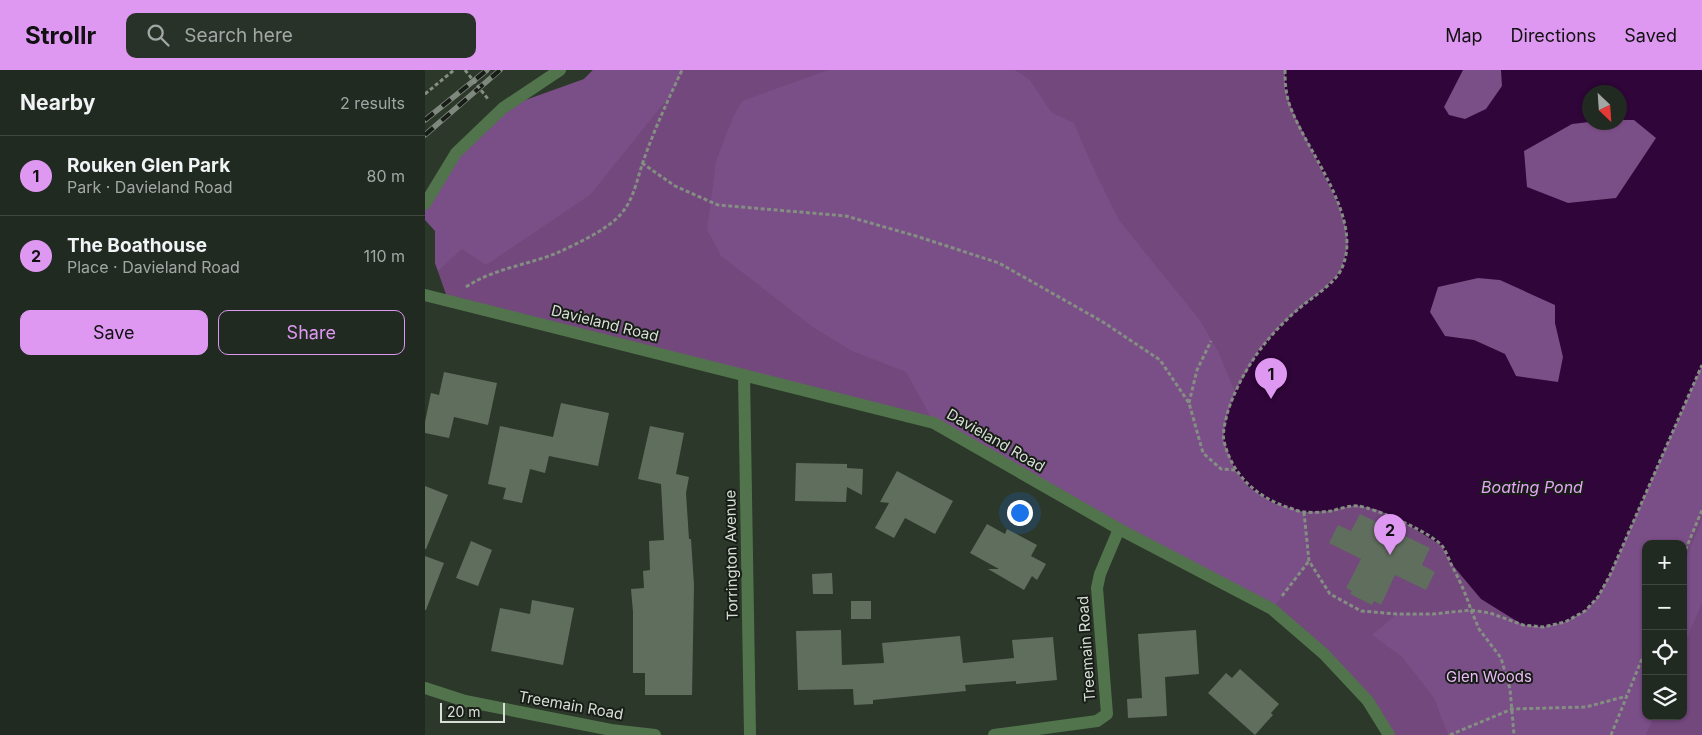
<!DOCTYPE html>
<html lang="en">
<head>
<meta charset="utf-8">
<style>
	:root { --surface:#212a20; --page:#293229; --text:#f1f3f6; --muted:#a2a7a5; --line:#3e463e; --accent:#df98f2 }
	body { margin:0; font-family:Inter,sans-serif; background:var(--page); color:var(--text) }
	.controls { position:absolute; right:15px; bottom:15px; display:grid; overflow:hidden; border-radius:10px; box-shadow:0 1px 4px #0004 }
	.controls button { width:45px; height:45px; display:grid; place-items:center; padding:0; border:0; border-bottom:1px solid var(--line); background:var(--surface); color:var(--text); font:25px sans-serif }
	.compass { position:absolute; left:1157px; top:15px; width:45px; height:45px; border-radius:50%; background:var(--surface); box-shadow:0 1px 4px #0004; rotate:155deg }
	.scale { position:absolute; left:15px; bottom:12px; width:65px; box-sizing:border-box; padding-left:5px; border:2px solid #d7dfd6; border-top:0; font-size:14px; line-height:18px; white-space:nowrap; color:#d7dfd6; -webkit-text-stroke:4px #181e17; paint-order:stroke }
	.you { position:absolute; left:594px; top:442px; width:18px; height:18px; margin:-12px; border:4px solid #fff; border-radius:50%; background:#1a73e8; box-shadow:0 0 0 8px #1a73e833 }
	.badge { display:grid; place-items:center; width:32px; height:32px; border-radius:50%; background:var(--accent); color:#111; font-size:16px; font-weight:700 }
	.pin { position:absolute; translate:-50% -41px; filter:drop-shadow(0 1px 2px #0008) }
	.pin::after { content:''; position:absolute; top:26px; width:18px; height:15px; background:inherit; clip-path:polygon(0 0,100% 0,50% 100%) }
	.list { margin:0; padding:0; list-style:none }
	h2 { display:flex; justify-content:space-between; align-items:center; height:65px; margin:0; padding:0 20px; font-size:21px }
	h2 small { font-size:16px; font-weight:400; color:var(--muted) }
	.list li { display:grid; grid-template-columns:32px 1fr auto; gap:15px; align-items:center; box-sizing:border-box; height:80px; padding:0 20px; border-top:1px solid var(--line) }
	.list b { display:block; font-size:19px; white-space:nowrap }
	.list p { margin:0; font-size:16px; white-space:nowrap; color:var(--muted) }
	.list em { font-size:16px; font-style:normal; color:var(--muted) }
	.actions { display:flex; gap:10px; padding:15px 20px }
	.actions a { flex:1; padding:11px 0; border:1px solid var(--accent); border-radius:10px; text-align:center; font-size:18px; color:var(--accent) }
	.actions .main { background:var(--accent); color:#111 }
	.icon { flex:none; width:28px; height:28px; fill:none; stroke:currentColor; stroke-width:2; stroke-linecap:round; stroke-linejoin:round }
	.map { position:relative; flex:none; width:1277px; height:665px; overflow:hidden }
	header { display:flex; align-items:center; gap:30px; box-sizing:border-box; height:70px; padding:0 25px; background:var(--accent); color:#111 }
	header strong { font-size:24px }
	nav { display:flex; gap:28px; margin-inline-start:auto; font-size:18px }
	.search { width:350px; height:45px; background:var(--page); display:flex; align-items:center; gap:12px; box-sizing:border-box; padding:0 18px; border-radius:10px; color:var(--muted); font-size:19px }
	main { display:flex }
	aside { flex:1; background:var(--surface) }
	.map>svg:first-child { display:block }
</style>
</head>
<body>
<header>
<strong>Strollr</strong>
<div class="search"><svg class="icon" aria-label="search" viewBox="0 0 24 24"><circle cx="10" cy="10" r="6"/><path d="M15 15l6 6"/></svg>Search here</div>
<nav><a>Map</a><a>Directions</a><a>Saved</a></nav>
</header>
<main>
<aside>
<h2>Nearby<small>2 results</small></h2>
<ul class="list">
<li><span class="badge">1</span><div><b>Rouken Glen Park</b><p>Park · Davieland Road</p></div><em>80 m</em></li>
<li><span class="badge">2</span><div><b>The Boathouse</b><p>Place · Davieland Road</p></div><em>110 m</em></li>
</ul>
<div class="actions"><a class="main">Save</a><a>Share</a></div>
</aside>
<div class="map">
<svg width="1277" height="665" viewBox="0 0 1277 665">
	<rect width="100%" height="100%" fill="#2c382a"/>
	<path fill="#72487d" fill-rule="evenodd" d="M168,0H1277V665H964L943,631L847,539L509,353L23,230L10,193L159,9ZM1164,22H1194V52H1164ZM1221,474H1258V646H1221Z"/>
	<g fill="#7a4e86">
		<polygon points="168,0 259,0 244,27 165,125 61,195 37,179 13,201 10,193 10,161 0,150 0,134 31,83 78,38 159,9"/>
		<polygon points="403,0 590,0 605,10 626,42 649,53 666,93 694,150 774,249 793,281 810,322 801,349 798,369 810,400 825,418 848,433 879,442 884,491 847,539 509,353 481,302 427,281 389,258 296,186 282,160 291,91 308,47 317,31"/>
		<polygon points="1038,0 1076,0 1077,16 1061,39 1040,49 1024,45 1019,37"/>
		<polygon points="1195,50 1209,50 1231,68 1191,128 1143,133 1102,117 1099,81 1147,54 1164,52 1194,52"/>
		<polygon points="1053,208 1075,210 1130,235 1130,253 1138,287 1133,312 1091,306 1080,284 1049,270 1020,266 1005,242 1013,216"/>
		<polygon points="1277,295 1277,440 1258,486 1258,474 1221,474 1221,579 1186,665 1023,665 1009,628 977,587 947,565 972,544 1008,544 1046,540 1065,543 1098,555 1118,557 1185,505"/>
		<polygon points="1277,450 1277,533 1258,577 1258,495"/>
		<polygon points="1221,584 1221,646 1229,646 1221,665 1187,665"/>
	</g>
	<path fill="#30053a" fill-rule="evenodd" d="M860,0H1038L1019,37L1024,45L1040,49L1061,39L1077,16L1076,0H1277V295L1185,505L1173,527L1160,541L1140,552L1118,557L1098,555L1056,529L1025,492L1017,476L979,452L953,440L931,435L903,441L879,442L848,433L825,418L810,400L798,369L801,349L810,322L834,280L855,256L877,236L899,219L916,201L923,175L920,155L913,133L867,40L860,19ZM1164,22H1194L1195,50H1209L1231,68L1191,128L1143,133L1102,117L1099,81L1147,54L1164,52ZM1053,208L1075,210L1130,235V253L1138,287L1133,312L1091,306L1080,284L1049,270L1020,266L1005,242L1013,217Z"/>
	<g fill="#606e5e">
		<polygon points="19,302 72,313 63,355 29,347 24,368 0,363 0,352 6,323 14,325"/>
		<polygon points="136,333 184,343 173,396 124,386 120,403 105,399 97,433 78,429 81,418 63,414 75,356 128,367"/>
		<polygon points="225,356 259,363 251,404 264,407 261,423 264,469 266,469 269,515 267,625 220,625 220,603 208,603 208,542 206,519 219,518 218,501 225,500 224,471 239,470 236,414 213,409"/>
		<polygon points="371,393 422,394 422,398 438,399 437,425 422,417 421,432 370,431"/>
		<polygon points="472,401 528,431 510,464 480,448 469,468 450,458 464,433 455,432"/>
		<polygon points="0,416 23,425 1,479 0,479"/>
		<polygon points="935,444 1005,478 997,495 1010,502 1001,520 970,505 956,535 949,531 947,535 925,524 927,521 921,518 936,489 904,473 913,455 926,461"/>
		<polygon points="562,454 580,464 582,459 612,475 606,486 621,494 612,510 607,506 599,520 563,499 574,499 545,483"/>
		<polygon points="46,471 67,480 53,516 31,508"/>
		<polygon points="0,486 19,493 1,540 0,540"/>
		<polygon points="407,503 408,524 388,524 387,504"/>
		<polygon points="107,530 149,538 138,595 66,581 75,538 105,544"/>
		<rect x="426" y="531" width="20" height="18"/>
		<polygon points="416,560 417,595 459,593 457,573 535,566 538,593 589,588 587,570 628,567 632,610 591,614 591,611 540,615 541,621 448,630 448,634 429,635 428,619 373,620 371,561"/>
		<polygon points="771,560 774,604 740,607 742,646 703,648 702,629 717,628 713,564"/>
		<polygon points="815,599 854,634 846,643 848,645 830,665 783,623 801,603 807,608"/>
	</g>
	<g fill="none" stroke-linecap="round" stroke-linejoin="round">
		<g stroke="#848e82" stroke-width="3" stroke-dasharray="4 2.5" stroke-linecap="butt">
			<path d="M860,0C860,14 861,28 867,41C885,86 940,151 916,200C910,213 888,227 877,236C843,264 817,299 803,341C801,349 797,362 799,371C807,405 832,428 865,438C870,440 875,442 880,442C888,443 898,442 906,441C914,439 925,435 933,436C950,438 1008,463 1018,477C1021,482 1024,489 1026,494C1034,509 1041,524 1046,540L1065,543L1098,555L1118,557L1140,552L1160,541L1173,527L1185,505L1277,295"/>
			<polyline points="0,24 29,0"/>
			<polyline points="217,93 250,116 293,135 421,146 491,166 574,193 678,252 735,290 764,333 778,383 796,399 810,400"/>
			<path d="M41,217C69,198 104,195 134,182C153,173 182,160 196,144C209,129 212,109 218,92C229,60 243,30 257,0"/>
			<polyline points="764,333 772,300 786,271"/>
			<polyline points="879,442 884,491 905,524 936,541 972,544 1008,544 1046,540 1054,559 1076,588 1085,619 1089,665"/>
			<polyline points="1258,486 1277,440"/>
			<polyline points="857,526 884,491"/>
			<polyline points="1025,665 1087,639 1161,637 1202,626"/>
			<polyline points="1186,665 1221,579"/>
		</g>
		<g stroke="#52744c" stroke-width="12">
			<polyline points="0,134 31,83 78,38 135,0"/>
			<polyline points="0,225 509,353 694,459 847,539 899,584 943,631 964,665"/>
			<polyline points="319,305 325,665"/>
			<polyline points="0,618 40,631 186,660 230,665"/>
			<polyline points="569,665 672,651 682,644 672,518 675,504 694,459"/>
		</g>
		<defs>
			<g id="rail">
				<polyline points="0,50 62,0"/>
				<polyline points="0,65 75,0"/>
			</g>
		</defs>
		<use href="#rail" stroke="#7e887d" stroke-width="5.5"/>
		<use href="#rail" stroke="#181e17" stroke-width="4" stroke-dasharray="11" stroke-linecap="butt"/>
		<polyline stroke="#848e82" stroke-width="3" stroke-dasharray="4 2.5" stroke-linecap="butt" points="40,0 63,29"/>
	</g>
	<g text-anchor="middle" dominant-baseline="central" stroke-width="4" stroke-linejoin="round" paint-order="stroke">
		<g font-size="15" fill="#d7dfd6" stroke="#181e17">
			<text transform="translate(180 253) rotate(14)">Davieland Road</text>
			<text transform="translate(571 370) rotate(30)">Davieland Road</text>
			<text transform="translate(306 485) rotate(-91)">Torrington Avenue</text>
			<text transform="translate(661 579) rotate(-94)">Treemain Road</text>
			<text transform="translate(146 635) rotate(10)">Treemain Road</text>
		</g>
		<g font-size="15" fill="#eebbfc" stroke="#181e17">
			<text x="1064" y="606">Glen Woods</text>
		</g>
		<g font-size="16" font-style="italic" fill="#e6a6f7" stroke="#181e17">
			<text x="1107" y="417">Boating Pond</text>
		</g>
	</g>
</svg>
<div class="controls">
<button>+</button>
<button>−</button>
<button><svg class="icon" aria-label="locate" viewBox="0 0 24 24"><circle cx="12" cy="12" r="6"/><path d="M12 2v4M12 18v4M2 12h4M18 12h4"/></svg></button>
<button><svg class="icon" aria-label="layers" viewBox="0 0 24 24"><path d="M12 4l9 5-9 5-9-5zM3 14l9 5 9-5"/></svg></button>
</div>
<svg class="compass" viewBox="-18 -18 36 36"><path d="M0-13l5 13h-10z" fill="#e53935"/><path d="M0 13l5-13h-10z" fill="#a2a7a5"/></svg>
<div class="scale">20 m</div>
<div class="you"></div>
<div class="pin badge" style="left:846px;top:329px">1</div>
<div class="pin badge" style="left:965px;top:485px">2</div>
</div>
</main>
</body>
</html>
